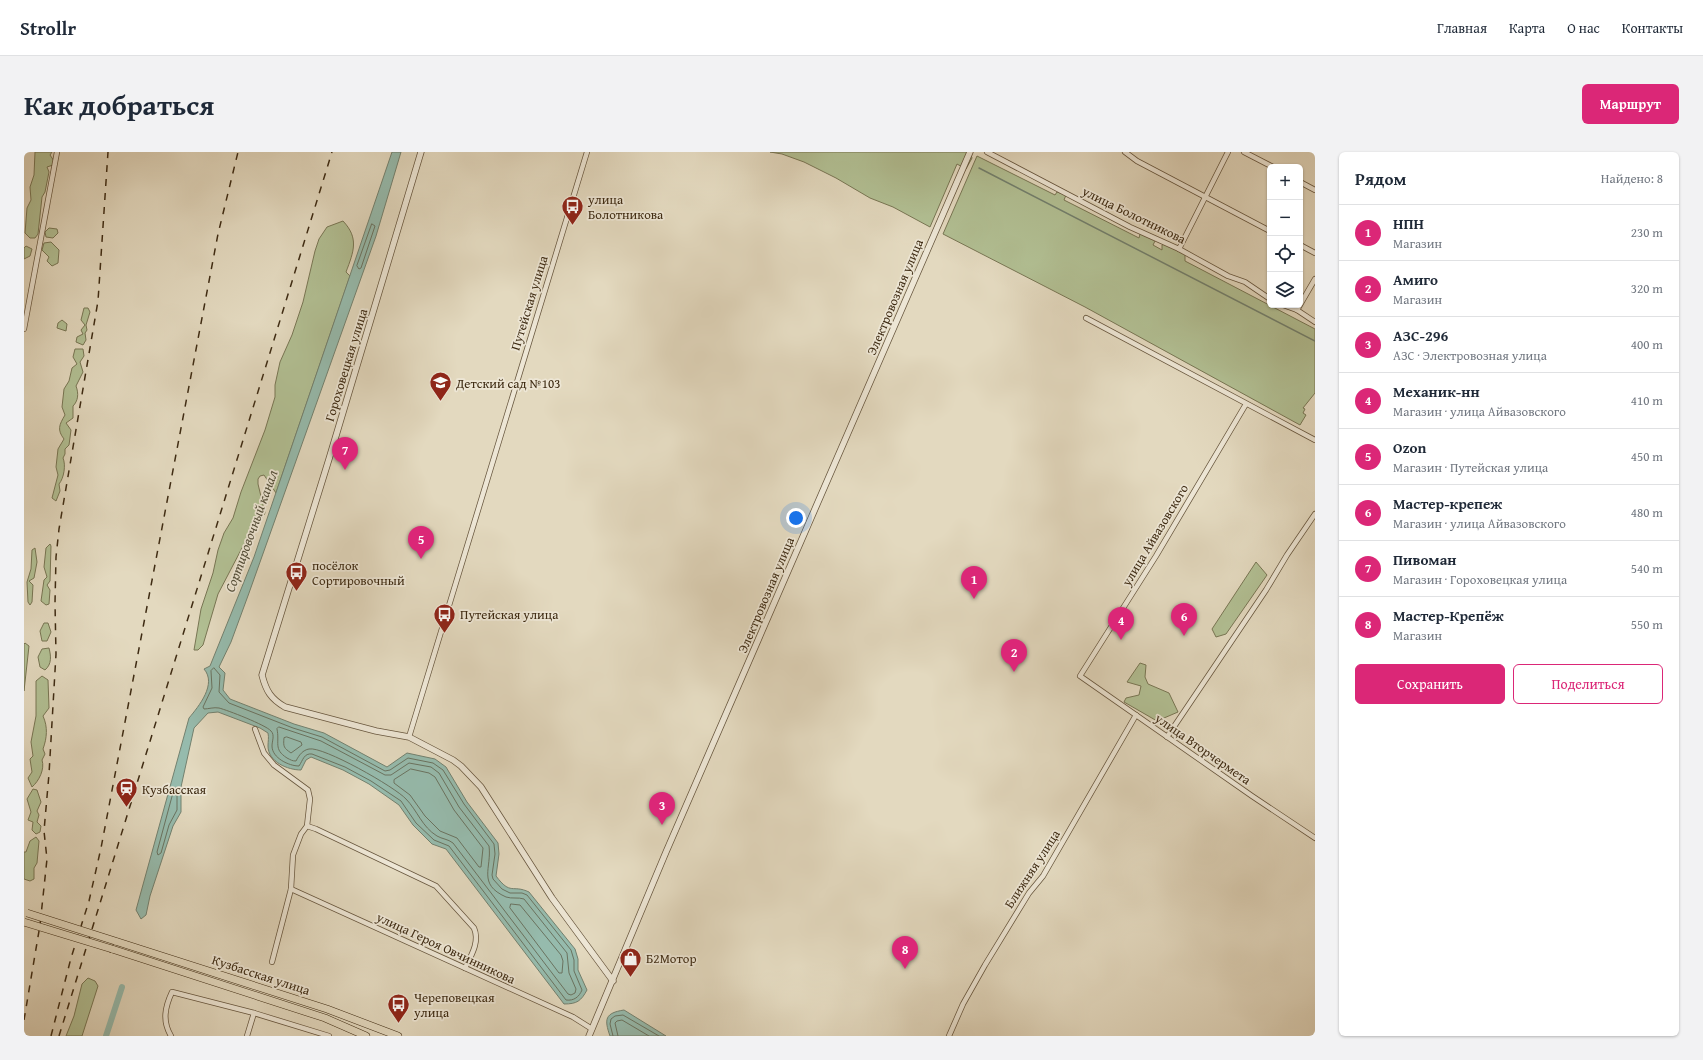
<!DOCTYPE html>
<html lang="ru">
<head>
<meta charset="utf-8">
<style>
	:root { --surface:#fff; --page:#f2f2f3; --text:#1f2937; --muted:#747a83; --line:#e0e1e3; --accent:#db2777 }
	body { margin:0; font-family:"Gentium Book Plus",serif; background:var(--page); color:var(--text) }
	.controls { position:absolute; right:12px; top:12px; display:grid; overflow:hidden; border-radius:6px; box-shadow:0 1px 3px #0004 }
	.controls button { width:36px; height:36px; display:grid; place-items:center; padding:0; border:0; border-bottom:1px solid var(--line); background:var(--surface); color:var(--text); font:20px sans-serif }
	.you { position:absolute; left:772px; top:366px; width:14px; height:14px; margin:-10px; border:3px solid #fff; border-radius:50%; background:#1a73e8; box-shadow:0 0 0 6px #1a73e833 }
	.badge { display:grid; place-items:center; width:26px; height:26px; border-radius:50%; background:var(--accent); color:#fff; font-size:13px; font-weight:700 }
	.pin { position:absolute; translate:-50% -33px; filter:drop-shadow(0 1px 2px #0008) }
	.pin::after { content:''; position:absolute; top:21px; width:14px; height:12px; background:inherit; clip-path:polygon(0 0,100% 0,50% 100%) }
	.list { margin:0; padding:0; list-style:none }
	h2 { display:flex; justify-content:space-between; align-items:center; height:52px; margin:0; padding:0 16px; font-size:17px }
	h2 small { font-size:13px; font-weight:400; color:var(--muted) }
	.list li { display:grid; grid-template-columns:26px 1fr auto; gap:12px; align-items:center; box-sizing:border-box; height:56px; padding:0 16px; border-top:1px solid var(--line) }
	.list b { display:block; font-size:15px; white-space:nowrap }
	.list p { margin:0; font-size:13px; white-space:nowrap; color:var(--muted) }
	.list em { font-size:13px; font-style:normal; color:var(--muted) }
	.actions { display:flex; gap:8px; padding:12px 16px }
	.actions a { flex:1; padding:9px 0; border:1px solid var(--accent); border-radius:6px; text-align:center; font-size:14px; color:var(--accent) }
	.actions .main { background:var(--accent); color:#fff }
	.icon { flex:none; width:22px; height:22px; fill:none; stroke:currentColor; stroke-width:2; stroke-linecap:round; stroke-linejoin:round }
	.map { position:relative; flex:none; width:1291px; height:884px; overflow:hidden; border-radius:6px }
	header { display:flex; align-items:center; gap:24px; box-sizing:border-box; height:56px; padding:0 20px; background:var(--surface); border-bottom:1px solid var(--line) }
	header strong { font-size:19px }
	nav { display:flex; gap:22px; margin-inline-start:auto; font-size:14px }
	.intro { display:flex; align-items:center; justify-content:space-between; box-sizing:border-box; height:96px; padding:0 24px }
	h1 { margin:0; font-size:28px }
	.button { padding:10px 18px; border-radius:6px; background:var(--accent); color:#fff; font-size:14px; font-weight:700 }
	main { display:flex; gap:24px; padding:0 24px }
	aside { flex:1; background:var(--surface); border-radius:6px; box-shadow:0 1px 3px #0004 }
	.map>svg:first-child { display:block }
</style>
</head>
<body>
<header>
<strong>Strollr</strong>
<nav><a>Главная</a><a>Карта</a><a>О нас</a><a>Контакты</a></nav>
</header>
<div class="intro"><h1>Как добраться</h1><a class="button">Маршрут</a></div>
<main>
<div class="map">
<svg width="1291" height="884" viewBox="0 0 1291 884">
	<rect width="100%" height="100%" fill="#e3d9bf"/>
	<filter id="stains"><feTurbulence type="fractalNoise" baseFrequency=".005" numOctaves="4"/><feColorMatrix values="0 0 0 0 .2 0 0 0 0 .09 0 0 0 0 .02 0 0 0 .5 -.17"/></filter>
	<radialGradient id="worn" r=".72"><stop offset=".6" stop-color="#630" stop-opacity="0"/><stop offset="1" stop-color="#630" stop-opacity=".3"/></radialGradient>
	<g fill="#b2c094" stroke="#787654">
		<polygon points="11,0 28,0 26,3 30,9 29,13 23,15 25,20 21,40 18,45 14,82 11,86 6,86 1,81 3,56 7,48 6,35 10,23"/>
		<polygon points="746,0 946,0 948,6 942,17 933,12 906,75 869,55 846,46 812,26 780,10 758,2"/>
		<polygon points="953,4 1031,43 1033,40 1042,43 1040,48 1115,86 1116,82 1128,83 1131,89 1129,93 1138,98 1138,93 1140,92 1161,102 1161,109 1291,177 1291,241 1279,256 1281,257 1279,261 1282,263 1276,273 1061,155 919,82"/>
		<path d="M319,69C335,86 330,99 322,120L326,124L252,341L240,323L236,324L234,327V332L241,361L229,381L218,396L194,442L179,493L174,498H170L177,457L189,421L194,398L200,381L209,366L217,340L241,278L251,245V233L256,210L268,183L279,150L291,99L295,87L303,75Z"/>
		<polygon points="25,76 33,77 34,81 29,86 22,85 21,80"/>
		<polygon points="27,90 35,98 34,111 28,114 23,109 25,105 18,98 20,91"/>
		<polygon points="2,94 8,97 6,104 0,107 0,96"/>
		<polygon points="60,156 64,156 66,160 62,173 63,178 61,181 62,188 59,193 52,190 53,185 59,182 57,178 61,173 57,168"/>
		<polygon points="38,168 43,172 42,179 33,176 34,171"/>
		<path d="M51,197H59L60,204L56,210L59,220L52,234C55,242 54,249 49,254V266L42,271L47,278L45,293L41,297V302L39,306C42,313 40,326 35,332L36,339L32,349L28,346L34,323L32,315L34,297L40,287C33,278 35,273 41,263L38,255L40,237L45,229L48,216L53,212L49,205Z"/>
		<polygon points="26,392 27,394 26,429 23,433 26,438 25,452 22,453 17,449 20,428 23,425 20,415 22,396"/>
		<polygon points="11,396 13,410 10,426 5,429 9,433 8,450 6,453 4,450 3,430 7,417 8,398"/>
		<polygon points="1232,410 1243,423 1202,482 1192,485 1188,477"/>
		<polygon points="20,471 24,471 27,480 23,489 18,489 16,479"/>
		<polygon points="1,491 5,494 0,539 0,492"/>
		<path d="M25,496C27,504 28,512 21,518L16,515L14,505L18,497Z"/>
		<polygon points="1116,511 1122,513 1121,525 1124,532 1145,541 1154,560 1133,569 1100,550 1102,546 1115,543 1117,534 1103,530"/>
		<path d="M18,524L24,528L25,556L19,564C24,575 23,586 19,597L21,602L18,608C21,617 15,629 8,635L4,626L8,620L6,607L9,604L7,590L12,564V529Z"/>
		<polygon points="9,637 13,638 17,650 13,659 15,663 13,670 17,674 16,680 12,682 8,678 9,670 4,668 7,660 3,647"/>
		<polygon points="12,685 15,689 13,711 10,716 10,727 6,729 0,727 0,700 2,700 6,689"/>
		<polygon points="64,826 71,829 74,834 58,884 42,884 50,864 58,832"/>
	</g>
	<g fill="#96bbad" stroke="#73816f">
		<path d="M368,0H377L352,84L225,441L207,490L195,515L201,521L199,538L206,547L270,572L300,581L363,615L383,601L411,607L422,615L443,650L474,691L475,702L472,724C487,744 488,732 505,740L551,797L554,807V818L563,838C557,849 553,852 540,852L422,697L408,692L389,673L375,653L345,632L319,618L287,605L282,608L277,618C264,618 244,610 244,594C244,589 245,586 244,581L236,576L194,560L184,561L170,576L157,635V660L149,674L126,744L122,763L117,767L112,758L165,566C175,554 193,532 180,517L186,514L230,405Z"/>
		<path d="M600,858L642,884H586C580,867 581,861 600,858Z"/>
	</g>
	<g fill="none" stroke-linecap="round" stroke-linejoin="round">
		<g stroke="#6a7360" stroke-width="1">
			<polygon points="348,72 351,74 337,116 335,117 333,114"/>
			<path d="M190,516L196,523L195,540L205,551L269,576L298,585L361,619L366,618L384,606L409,611L419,618L440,652L470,692L471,702L468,723L469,727L478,737L486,741H498L503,743L547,798L550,808V819L558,838C555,845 550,849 542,848L425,694L410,688L392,671L377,649L347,629L321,615L288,602C280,601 279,608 275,614C265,614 248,606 248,594C248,589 251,583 247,579C242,573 203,558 195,556C190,555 184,557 180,557L179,555L188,536L187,519Z"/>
			<path d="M255,575L297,589L361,623H367L385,611L407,615L415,621L435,655L465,694C468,716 453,732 482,745C488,747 494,745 500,747L543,801L545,821L552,837L551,841L547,843L544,842L429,691C424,687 418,687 413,684C398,675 393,658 382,647C371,635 299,594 285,597C279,598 275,603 272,609C268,609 267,608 263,606C249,597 256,591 253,577Z"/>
			<path d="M263,585L277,590L278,593L267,601C260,596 259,595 260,586Z"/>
			<polygon points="387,617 405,621 411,625 430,658 459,696 457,715 455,715 433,686 416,679 401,664 386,643 370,631 370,628"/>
			<polygon points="152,636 153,638 153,658 145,673 137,701 134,703 133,700 150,637"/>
			<polygon points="487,752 496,753 537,803 539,809 538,821 535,821 486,756"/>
			<polyline points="589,884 586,872 587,867 591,864 599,863 635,884"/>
			<polyline points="594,884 591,871 593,869 598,868 625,884"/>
		</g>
		<polyline stroke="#73816f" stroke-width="1.5" points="955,16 1291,189"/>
		<polyline stroke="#96bbad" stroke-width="6" points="82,884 98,835"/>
		<defs>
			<g id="minor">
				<polyline points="963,0 1106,75 1155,97 1204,124 1221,130 1246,147"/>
				<polyline points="1101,0 1113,9 1246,79"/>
				<polyline points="1220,0 1249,15"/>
				<polyline points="1276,30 1291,38"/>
				<polyline points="1276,93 1291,101"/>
				<polyline points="1155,97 1204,0"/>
				<polyline points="1259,153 1273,158 1291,170"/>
				<polyline points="1273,158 1291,127"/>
				<polyline points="1062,166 1291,288"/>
				<polyline points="0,177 33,0"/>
				<polyline points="1222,252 1132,404 1056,524 1228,644 1291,686"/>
				<polyline points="231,577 240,601 250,613 284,638 286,647 283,674 277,682 269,703 267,737 248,810"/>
				<polyline points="385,585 563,0"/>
				<polyline points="1143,585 1242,438 1263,403 1291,362"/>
				<path d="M283,674L292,677L412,734L450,776C456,790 447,804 441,816"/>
				<polyline points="267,737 549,865 568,877"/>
				<path d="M147,884C138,869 141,855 148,840L230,861L305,884"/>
				<polyline points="223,884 230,861"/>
				<polyline points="925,884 939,852 961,813 1005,741 1019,724 1112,563"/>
			</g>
			<g id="tertiary">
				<path d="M397,0L305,307L238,523C242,539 247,547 261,555L352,579L385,585L429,608L437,614L457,635L528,746L589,829"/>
				<polyline points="565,884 642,700 946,0"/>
			</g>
			<g id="primary">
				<polyline points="91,789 303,857 374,884"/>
				<polyline points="88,797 301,866 342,884"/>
			</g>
		</defs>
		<use href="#minor" stroke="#67563e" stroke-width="6"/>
		<use href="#tertiary" stroke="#67563e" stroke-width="7"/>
		<use href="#primary" stroke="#3e2b13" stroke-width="8"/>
		<use href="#minor" stroke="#ede6d5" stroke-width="4.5"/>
		<use href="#tertiary" stroke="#ede6d5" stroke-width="5.5"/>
		<use href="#primary" stroke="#e3d9bf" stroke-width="7"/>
		<g stroke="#3e2b13" stroke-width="1.5" stroke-dasharray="7 7" stroke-linecap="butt">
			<polyline points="0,868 16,773 23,707 20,679 25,622 32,502 31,451 32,405 35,377 74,149 84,0"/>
			<polyline points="27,884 47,806 65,749 77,696 194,82 214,0"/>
			<polyline points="35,884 308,0"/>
		</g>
		<defs>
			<g id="primary-bridge">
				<polyline points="3,761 91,789"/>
				<polyline points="0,770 88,797"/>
			</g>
		</defs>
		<use href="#primary-bridge" stroke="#3e2b13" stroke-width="8" stroke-linecap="butt"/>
		<use href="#primary-bridge" stroke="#e3d9bf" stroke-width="7"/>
	</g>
	<defs>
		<symbol id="bus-pin" viewBox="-11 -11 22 30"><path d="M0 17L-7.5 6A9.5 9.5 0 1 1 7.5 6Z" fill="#8f2418" stroke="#ede6d5"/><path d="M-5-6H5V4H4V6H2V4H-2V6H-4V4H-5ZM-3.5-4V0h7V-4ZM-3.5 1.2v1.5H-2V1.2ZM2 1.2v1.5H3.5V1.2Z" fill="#fff"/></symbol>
		<symbol id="school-pin" viewBox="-11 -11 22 30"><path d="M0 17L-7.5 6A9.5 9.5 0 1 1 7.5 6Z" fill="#8f2418" stroke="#ede6d5"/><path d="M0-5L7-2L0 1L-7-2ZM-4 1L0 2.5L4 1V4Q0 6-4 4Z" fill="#fff"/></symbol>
		<symbol id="station-pin" viewBox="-11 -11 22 30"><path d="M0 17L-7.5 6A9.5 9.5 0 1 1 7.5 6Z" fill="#8f2418" stroke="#ede6d5"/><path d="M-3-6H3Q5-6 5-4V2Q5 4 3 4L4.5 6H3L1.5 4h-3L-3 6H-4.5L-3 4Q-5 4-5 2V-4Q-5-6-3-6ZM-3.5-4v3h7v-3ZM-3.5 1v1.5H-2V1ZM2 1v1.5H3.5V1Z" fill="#fff"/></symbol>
		<symbol id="shop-pin" viewBox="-11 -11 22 30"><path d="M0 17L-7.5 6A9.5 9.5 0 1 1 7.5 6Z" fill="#8f2418" stroke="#ede6d5"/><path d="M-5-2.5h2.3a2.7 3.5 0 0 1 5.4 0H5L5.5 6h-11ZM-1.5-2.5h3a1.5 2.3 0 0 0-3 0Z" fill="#fff"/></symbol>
	</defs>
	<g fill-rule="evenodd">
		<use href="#bus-pin" x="536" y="42" width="25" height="34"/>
		<use href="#school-pin" x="404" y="218" width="25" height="34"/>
		<use href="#bus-pin" x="260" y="408" width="25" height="34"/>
		<use href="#bus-pin" x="408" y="450" width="25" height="34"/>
		<use href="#station-pin" x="90" y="624" width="25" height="34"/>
		<use href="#shop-pin" x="594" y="794" width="25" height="34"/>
		<use href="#bus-pin" x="362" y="840" width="25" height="34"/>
	</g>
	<g text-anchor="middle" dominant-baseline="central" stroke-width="3.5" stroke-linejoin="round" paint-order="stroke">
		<g font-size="13" fill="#3e2b13" stroke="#ede6d5" text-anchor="start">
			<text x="564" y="47">улица<tspan x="564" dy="15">Болотникова</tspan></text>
			<text x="432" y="231">Детский сад №103</text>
			<text x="288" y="413">посёлок<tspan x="288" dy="15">Сортировочный</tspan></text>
			<text x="436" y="462">Путейская улица</text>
			<text x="118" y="637">Кузбасская</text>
			<text x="622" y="806">Б2Мотор</text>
			<text x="390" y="845">Череповецкая<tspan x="390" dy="15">улица</tspan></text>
		</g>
		<g font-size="13" fill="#3e2b13" stroke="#ede6d5">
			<text transform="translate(1110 63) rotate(26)">улица Болотникова</text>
			<text transform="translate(871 145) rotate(-67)">Электровозная улица</text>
			<text transform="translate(505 151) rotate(-73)">Путейская улица</text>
			<text transform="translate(322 213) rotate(-73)">Гороховецкая улица</text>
			<text transform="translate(1131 383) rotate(-59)">улица Айвазовского</text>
			<text transform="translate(742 443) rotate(-67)">Электровозная улица</text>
			<text transform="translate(1179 597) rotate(35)">улица Вторчермета</text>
			<text transform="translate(1008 717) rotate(-57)">Ближняя улица</text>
			<text transform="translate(422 796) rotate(25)">улица Героя Овчинникова</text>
			<text transform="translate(237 823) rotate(18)">Кузбасская улица</text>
		</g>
		<g font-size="14" font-style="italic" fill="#544f3a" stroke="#ede6d5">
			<text transform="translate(227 379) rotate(-70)">Сортировочный канал</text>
		</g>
	</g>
	<rect width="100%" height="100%" filter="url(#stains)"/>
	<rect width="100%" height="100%" fill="url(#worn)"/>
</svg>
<div class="controls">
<button>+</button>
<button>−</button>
<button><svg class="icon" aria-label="locate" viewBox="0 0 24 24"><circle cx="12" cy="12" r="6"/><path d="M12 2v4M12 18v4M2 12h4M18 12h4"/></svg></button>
<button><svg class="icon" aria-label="layers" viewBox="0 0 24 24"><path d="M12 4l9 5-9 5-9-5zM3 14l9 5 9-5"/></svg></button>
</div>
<div class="you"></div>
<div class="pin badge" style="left:950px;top:447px">1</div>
<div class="pin badge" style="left:990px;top:520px">2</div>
<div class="pin badge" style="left:638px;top:673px">3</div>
<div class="pin badge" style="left:1097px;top:488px">4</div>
<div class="pin badge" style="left:397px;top:407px">5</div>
<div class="pin badge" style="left:1160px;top:484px">6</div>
<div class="pin badge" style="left:321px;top:318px">7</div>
<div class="pin badge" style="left:881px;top:817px">8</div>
</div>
<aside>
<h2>Рядом<small>Найдено: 8</small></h2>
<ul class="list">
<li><span class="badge">1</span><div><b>НПН</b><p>Магазин</p></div><em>230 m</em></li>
<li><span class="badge">2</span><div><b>Амиго</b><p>Магазин</p></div><em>320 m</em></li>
<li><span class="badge">3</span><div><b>АЗС-296</b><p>АЗС · Электровозная улица</p></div><em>400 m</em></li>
<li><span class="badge">4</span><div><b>Механик-нн</b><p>Магазин · улица Айвазовского</p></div><em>410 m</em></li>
<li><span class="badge">5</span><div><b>Ozon</b><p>Магазин · Путейская улица</p></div><em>450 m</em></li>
<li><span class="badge">6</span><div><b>Мастер-крепеж</b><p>Магазин · улица Айвазовского</p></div><em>480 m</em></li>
<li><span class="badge">7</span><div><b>Пивоман</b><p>Магазин · Гороховецкая улица</p></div><em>540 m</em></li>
<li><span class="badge">8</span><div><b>Мастер-Крепёж</b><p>Магазин</p></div><em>550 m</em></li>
</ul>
<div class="actions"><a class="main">Сохранить</a><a>Поделиться</a></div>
</aside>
</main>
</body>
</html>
